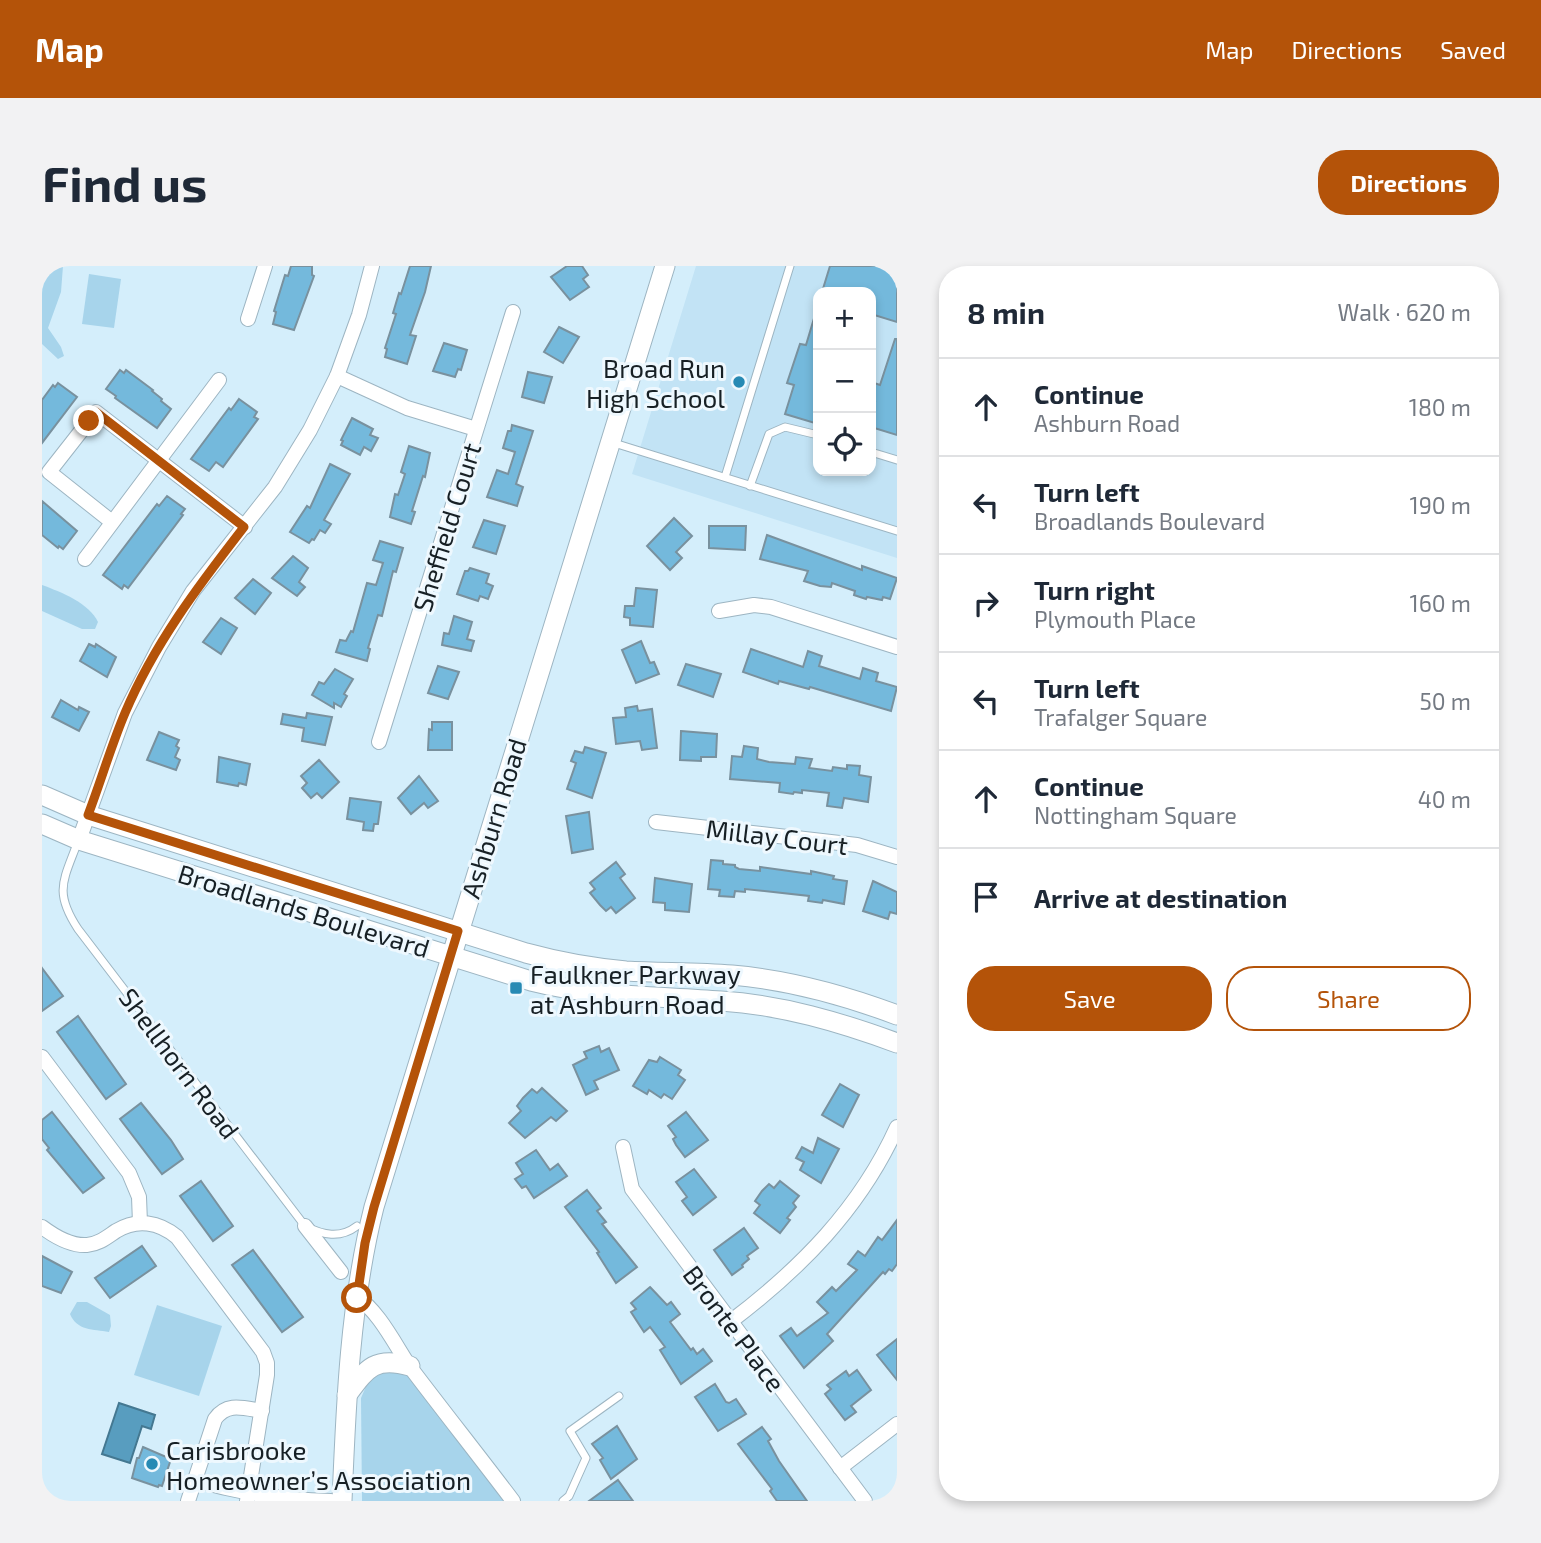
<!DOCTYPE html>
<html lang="en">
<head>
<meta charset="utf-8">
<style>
	:root { --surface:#fff; --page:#f2f2f3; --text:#1f2937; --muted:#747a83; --line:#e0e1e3; --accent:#b45309 }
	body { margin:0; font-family:"Exo 2",sans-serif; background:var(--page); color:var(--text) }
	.controls { position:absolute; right:21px; top:21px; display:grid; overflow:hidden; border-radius:14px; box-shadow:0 4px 10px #0003 }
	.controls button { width:63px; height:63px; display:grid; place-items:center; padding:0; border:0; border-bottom:2px solid var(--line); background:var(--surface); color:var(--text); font:35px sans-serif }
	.stop { position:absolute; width:21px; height:21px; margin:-16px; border:5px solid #b45309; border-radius:50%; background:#fff }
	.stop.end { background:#b45309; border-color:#fff; box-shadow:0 2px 7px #0008 }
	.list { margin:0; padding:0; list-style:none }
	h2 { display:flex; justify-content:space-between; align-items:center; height:91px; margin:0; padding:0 28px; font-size:30px }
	h2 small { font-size:23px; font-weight:400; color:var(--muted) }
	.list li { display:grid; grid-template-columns:46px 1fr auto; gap:21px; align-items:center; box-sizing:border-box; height:98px; padding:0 28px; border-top:2px solid var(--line) }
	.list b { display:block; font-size:26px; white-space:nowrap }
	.list p { margin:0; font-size:23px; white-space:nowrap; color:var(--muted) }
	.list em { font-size:23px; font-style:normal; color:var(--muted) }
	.actions { display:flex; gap:14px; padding:21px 28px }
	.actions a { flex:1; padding:16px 0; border:2px solid var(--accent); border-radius:28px; text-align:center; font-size:24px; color:var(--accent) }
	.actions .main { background:var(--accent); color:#fff }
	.icon { flex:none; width:38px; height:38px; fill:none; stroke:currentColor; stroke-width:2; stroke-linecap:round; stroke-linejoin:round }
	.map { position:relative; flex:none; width:855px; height:1235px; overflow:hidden; border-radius:28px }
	header { display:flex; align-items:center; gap:42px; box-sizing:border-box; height:98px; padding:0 35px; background:var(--accent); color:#fff }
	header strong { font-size:33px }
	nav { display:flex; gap:38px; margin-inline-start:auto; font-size:24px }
	.intro { display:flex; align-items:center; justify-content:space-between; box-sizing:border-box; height:168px; padding:0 42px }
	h1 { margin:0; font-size:49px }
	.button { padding:18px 32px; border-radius:28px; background:var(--accent); color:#fff; font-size:24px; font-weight:700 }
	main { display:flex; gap:42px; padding:0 42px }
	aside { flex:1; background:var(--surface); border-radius:28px; box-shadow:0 4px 10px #0003 }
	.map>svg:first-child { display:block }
</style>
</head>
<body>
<header>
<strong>Map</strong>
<nav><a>Map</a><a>Directions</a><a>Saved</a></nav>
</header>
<div class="intro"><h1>Find us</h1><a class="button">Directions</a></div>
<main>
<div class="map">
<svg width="855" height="1235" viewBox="0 0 855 1235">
	<rect width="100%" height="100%" fill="#d4eefb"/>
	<path fill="#c2e3f5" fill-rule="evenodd" d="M654,0H855V292L590,208ZM776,26H829V205H776Z"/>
	<g fill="#a7d4eb">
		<polygon points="0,0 21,0 19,26 6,62 19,81 22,90 16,93 0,78"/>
		<polygon points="47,8 79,13 72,62 40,58"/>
		<path d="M0,319C19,326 47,337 56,356L53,363H40L0,345Z"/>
		<path d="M35,1036H45L68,1049L69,1060L67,1066C51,1063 35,1065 28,1048Z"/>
		<polygon points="115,1039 180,1060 157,1130 92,1109"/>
		<polygon points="345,1105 365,1109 375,1119 463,1235 320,1235 319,1132 328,1111"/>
	</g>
	<polygon fill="#589dbf" stroke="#447891" stroke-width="2" points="77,1137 113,1149 109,1163 100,1160 88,1197 60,1188"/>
	<g fill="#74b9dc" stroke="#79919e" stroke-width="2">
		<polygon points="249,0 270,0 270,9 272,10 252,64 231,58 234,46 232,45 243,9 246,10"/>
		<polygon points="368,0 389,0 383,26 368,69 374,70 365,98 343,91 345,83 343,82 354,48 351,47 357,27 359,28"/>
		<polygon points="525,0 540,0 546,9 541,13 547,21 528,34 509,11"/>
		<polygon points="788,0 855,0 855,56 829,48 829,26 780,26"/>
		<polygon points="773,49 776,49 776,158 743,148 752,119 745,117 758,78 764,79"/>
		<polygon points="517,61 537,71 521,97 502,86"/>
		<polygon points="853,73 855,73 855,169 829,161 829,150 833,136 829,135 829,116 838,119"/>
		<polygon points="402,77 425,84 419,104 416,103 413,111 391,105"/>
		<polygon points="78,104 82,107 84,104 111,124 110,125 120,133 119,135 129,143 115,162 73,132 74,130 64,123"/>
		<polygon points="486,106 510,111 502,137 480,131"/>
		<polygon points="16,117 35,131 0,177 0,134 11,119 13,121"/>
		<polygon points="197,133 215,146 212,151 216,153 181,201 174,196 167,205 149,193 187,142 189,144"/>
		<polygon points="310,152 331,163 328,169 336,172 329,185 322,181 318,189 299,179 301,175 299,174"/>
		<polygon points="470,159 491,165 474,218 481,221 475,240 445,231 455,204 466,208 473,186 461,182 466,165 469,165"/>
		<polygon points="367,180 388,187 383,211 381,210 370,245 373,246 369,258 348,251 353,228 356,229 363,208 359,206"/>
		<polygon points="288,198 308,208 282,254 289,258 283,267 278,264 272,274 270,273 267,277 248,266 265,240 268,242"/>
		<polygon points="125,230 143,243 139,248 141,249 86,322 82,319 80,323 61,309 115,238 117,240"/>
		<polygon points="0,235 35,265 21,283 17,280 16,282 0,269"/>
		<polygon points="632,252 650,270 634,286 640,292 628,304 605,280"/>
		<polygon points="442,254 463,260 454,288 431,281"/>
		<polygon points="667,260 704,260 703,284 667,282"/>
		<polygon points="725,269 820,304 820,300 855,312 848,333 841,331 840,334 825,331 824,333 812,329 813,325 790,317 789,321 778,320 762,315 766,305 718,293"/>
		<polygon points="338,275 361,282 354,306 351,305 340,350 336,349 326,382 328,383 325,395 294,386 298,374 304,375 309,365 311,366 325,317 334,319 341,297 331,294"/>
		<polygon points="251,290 266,302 257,316 263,321 255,330 230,312"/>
		<polygon points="428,302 447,308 444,317 451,320 446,333 438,330 436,335 415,328 423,305 426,305"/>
		<polygon points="211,313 229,327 213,348 193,332"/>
		<polygon points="594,322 615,324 611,361 588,359 588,352 582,351 583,340 592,340"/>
		<polygon points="412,350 430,356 425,373 432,375 429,385 400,379 402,367 407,368"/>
		<polygon points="179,352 195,362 179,388 161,376"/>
		<polygon points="599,375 608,397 612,396 617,408 594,417 580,384"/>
		<polygon points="47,378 53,381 54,378 74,391 65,411 38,395"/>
		<polygon points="709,383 761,401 766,385 780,390 777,400 818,413 821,402 836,407 834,415 855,421 849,445 768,421 767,423 737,415 736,418 701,406"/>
		<polygon points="644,398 679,408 671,431 636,419"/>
		<polygon points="396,400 417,406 406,433 386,427"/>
		<polygon points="293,403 311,413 302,428 305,430 299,441 292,437 292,442 270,429 277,416 282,418"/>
		<polygon points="19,434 36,444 37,441 47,446 37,465 10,451"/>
		<polygon points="595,440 596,445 610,443 615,482 600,484 598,475 574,478 571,452 584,451 583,442"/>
		<polygon points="265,447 290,451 283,479 260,475 262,462 239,458 241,448 264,452"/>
		<polygon points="390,456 410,456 410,484 386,484 387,463 390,464"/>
		<polygon points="639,465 675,468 674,491 659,491 659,495 638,494"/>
		<polygon points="117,466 137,474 134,480 137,482 133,491 138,494 134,504 105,494"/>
		<polygon points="702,480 716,482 715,493 727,496 753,498 754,491 770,493 767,502 790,505 791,501 805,503 805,499 818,500 817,509 829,511 826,536 802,532 800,542 785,540 787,527 760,524 760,527 752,526 751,528 737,526 738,517 688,513 690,490 700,491"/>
		<polygon points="543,481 564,487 550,532 525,523 534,497 529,495 533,485 541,487"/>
		<polygon points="177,491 208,498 204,519 197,517 196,520 175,516"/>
		<polygon points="277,494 297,516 280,532 275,527 269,532 260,522 265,517 259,510"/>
		<polygon points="377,510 396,535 386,542 382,537 369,548 356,532"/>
		<polygon points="308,532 339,536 336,558 332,558 331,565 321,564 322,556 305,553"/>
		<polygon points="547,546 551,583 530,587 524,550"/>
		<polygon points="669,594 681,595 681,598 693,599 693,601 697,603 718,605 718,601 769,608 769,605 792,610 791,613 805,615 802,638 781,634 780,637 766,635 767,630 703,623 703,626 693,625 692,631 677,630 678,624 666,623"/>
		<polygon points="574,596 583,608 578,612 593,632 574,647 569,641 564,645 558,639 548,627 553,623 548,617"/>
		<polygon points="613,612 650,618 647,646 623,644 623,637 611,636"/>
		<polygon points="831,615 855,626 855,648 848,646 846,653 821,645"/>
		<polygon points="0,702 21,730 0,745"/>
		<polygon points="36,750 84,818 64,833 15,766"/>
		<polygon points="557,780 559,786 567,782 577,804 552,815 556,823 544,829 531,799 545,792 542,786"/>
		<polygon points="618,791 639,804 636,809 643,814 630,833 622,828 619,832 607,824 605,828 591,820 607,794 615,796"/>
		<polygon points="798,818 817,829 801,861 780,849"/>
		<polygon points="500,822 525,845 514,855 509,851 483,872 467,857 479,845 475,840 481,832 490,823 495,827"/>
		<polygon points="99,837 129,874 141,893 120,908 78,853"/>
		<polygon points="10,846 62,912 41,927 5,884 7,882 0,873 0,854"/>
		<polygon points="644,846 666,874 643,891 634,879 631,873 634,871 626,860"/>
		<polygon points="776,872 797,883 779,917 758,904 762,896 754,892 760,881 771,887"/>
		<polygon points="494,884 508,904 516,898 525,910 492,932 484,920 480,922 473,913 481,908 474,897"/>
		<polygon points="652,903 674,931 651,949 640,935 645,931 634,916"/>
		<polygon points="159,915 191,960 171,975 138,930"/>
		<polygon points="738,915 757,930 751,937 754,941 745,952 748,954 738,967 712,947 718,939 713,935 720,925 727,918 732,922"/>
		<polygon points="545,924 559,942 555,945 564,956 560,958 595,1001 574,1017 555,987 557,986 523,941"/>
		<polygon points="855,954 855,998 850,1005 847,1003 843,1008 841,1006 785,1068 791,1075 762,1102 738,1070 749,1062 755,1070 786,1047 775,1036 790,1021 794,1025 815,1004 806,998 816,985 823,990 836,971 840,974"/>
		<polygon points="702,962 716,982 705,990 707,993 700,999 701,1001 690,1009 672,984"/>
		<polygon points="100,980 114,1000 68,1032 53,1012"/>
		<polygon points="211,984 261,1051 240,1066 190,999"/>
		<polygon points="0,990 30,1006 19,1027 0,1020"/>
		<polygon points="608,1021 625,1039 629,1036 638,1048 628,1056 649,1084 651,1082 655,1088 661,1083 670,1095 639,1118 618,1084 623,1081 608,1061 602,1066 589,1046 594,1043 589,1037"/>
		<polygon points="855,1073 855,1114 835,1089"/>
		<polygon points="815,1104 829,1124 809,1140 814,1146 803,1154 783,1128 789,1123 785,1119 804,1105 807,1110"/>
		<polygon points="673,1118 684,1136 687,1137 694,1133 704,1148 676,1165 653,1131"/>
		<polygon points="575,1160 595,1193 569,1213 558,1194 561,1192 550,1178"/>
		<polygon points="720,1161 729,1173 726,1175 737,1195 765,1235 735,1235 728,1225 730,1223 696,1178"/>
		<polygon points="101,1181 129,1193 120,1220 117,1219 116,1221 90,1212 95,1192 97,1192"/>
		<polygon points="576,1214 591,1235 547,1235"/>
	</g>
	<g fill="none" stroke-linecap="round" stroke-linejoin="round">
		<defs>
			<g id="lane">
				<polyline points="572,177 855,265"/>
				<polyline points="829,186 855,194"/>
				<polyline points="683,211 748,0"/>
				<polyline points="708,220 727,168 743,161 776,169"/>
				<path d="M36,575C22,614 11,625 36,663L263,960C281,969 298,973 315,960"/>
				<polyline points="521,1235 527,1230 544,1192 528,1165 577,1130"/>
			</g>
			<g id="street">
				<polyline points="206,53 223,0"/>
				<polyline points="295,110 365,142 434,163"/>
				<polyline points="70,256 7,206 54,146 203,261"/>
				<polyline points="43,293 177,114"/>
				<polyline points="677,345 712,339 729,341 855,381"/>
				<polyline points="337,476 471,46"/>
				<polyline points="614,556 815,579 855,591"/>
				<polyline points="37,574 83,447 117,381 151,325 233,221 268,164 295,110 317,49 330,0"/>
				<polyline points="0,791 87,907 97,931 98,957"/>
				<polyline points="581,881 590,923 823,1235"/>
				<polyline points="263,960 299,1006"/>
				<path d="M0,961C12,970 29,980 45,979C57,978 65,971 74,965C95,952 117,956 135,971L221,1086L225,1097V1109L205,1235"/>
				<path d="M315,1032C335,1042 355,1082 368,1101C402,1146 437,1190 471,1235"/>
				<path d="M688,1056C758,1003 818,943 855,861"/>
				<polyline points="798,1202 855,1158"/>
				<path d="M153,1214C198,1227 242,1234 289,1235"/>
				<path d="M146,1235L173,1153C185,1136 201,1142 220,1145"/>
			</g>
			<g id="secondary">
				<path d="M0,529L46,549L484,687C517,696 550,702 584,705C619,707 655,706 690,709C747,714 802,729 855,749"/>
				<path d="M0,558L37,574L489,715C552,731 615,730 679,735C740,739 798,756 855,777"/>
				<path d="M305,1129C325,1102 333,1090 368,1100"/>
				<path d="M300,1235C304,1136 308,1037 332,941L623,0"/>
			</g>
		</defs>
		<use href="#lane" stroke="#9db5c2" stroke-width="9"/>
		<use href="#street" stroke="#9db5c2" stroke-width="16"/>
		<use href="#secondary" stroke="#9db5c2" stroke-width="21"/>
		<use href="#lane" stroke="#fff" stroke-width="7"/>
		<use href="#street" stroke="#fff" stroke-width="14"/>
		<use href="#secondary" stroke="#fff" stroke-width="19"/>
	</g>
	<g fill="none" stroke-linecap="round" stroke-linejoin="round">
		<path stroke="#b45309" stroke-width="9" d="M47,155L54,146L202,261C157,319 112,378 83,447C69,480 59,515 46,549L416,665L332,941L323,977L315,1032"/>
	</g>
	<g fill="#278ab4" stroke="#eef8fe" stroke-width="2.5">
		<circle cx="697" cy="116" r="7"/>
		<rect x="467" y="715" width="14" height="14" rx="3.5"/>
		<circle cx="110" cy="1198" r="7"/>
	</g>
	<g text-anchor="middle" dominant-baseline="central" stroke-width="6" stroke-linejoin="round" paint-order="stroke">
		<g font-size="26" fill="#172025" stroke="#eef8fe" text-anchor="start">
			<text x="683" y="101" text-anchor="end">Broad Run<tspan x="683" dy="30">High School</tspan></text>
			<text x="488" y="707">Faulkner Parkway<tspan x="488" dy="30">at Ashburn Road</tspan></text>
			<text x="124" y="1183">Carisbrooke<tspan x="124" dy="30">Homeowner’s Association</tspan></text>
		</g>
		<g font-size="26" fill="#172025" stroke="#eef8fe">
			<text transform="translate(404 261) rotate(-73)">Sheffield Court</text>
			<text transform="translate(451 552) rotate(-73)">Ashburn Road</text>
			<text transform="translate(735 570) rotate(7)">Millay Court</text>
			<text transform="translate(262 644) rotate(17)">Broadlands Boulevard</text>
			<text transform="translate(138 797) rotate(53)">Shellhorn Road</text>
			<text transform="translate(693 1062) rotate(53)">Bronte Place</text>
		</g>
	</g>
</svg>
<div class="controls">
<button>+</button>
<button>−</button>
<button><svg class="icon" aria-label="locate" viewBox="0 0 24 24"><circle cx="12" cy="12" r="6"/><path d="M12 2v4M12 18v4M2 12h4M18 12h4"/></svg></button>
</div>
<div class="stop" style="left:315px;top:1032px"></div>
<div class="stop end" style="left:47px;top:155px"></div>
</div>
<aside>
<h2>8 min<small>Walk · 620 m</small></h2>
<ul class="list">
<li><svg class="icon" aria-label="ahead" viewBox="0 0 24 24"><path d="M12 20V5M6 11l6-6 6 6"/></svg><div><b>Continue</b><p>Ashburn Road</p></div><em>180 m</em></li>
<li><svg class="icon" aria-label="left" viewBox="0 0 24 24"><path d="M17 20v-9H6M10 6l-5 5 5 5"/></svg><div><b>Turn left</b><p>Broadlands Boulevard</p></div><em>190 m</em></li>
<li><svg class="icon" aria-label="right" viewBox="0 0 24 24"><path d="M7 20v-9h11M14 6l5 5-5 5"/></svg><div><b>Turn right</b><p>Plymouth Place</p></div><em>160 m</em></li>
<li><svg class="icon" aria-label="left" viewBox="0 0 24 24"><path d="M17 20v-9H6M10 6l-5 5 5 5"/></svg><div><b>Turn left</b><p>Trafalger Square</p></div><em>50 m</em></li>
<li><svg class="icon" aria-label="ahead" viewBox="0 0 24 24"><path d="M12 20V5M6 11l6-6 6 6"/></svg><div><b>Continue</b><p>Nottingham Square</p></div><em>40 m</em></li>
<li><svg class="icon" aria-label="arrive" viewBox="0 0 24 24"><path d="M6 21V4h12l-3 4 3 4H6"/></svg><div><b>Arrive at destination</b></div></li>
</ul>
<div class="actions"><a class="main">Save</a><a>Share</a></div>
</aside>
</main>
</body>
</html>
